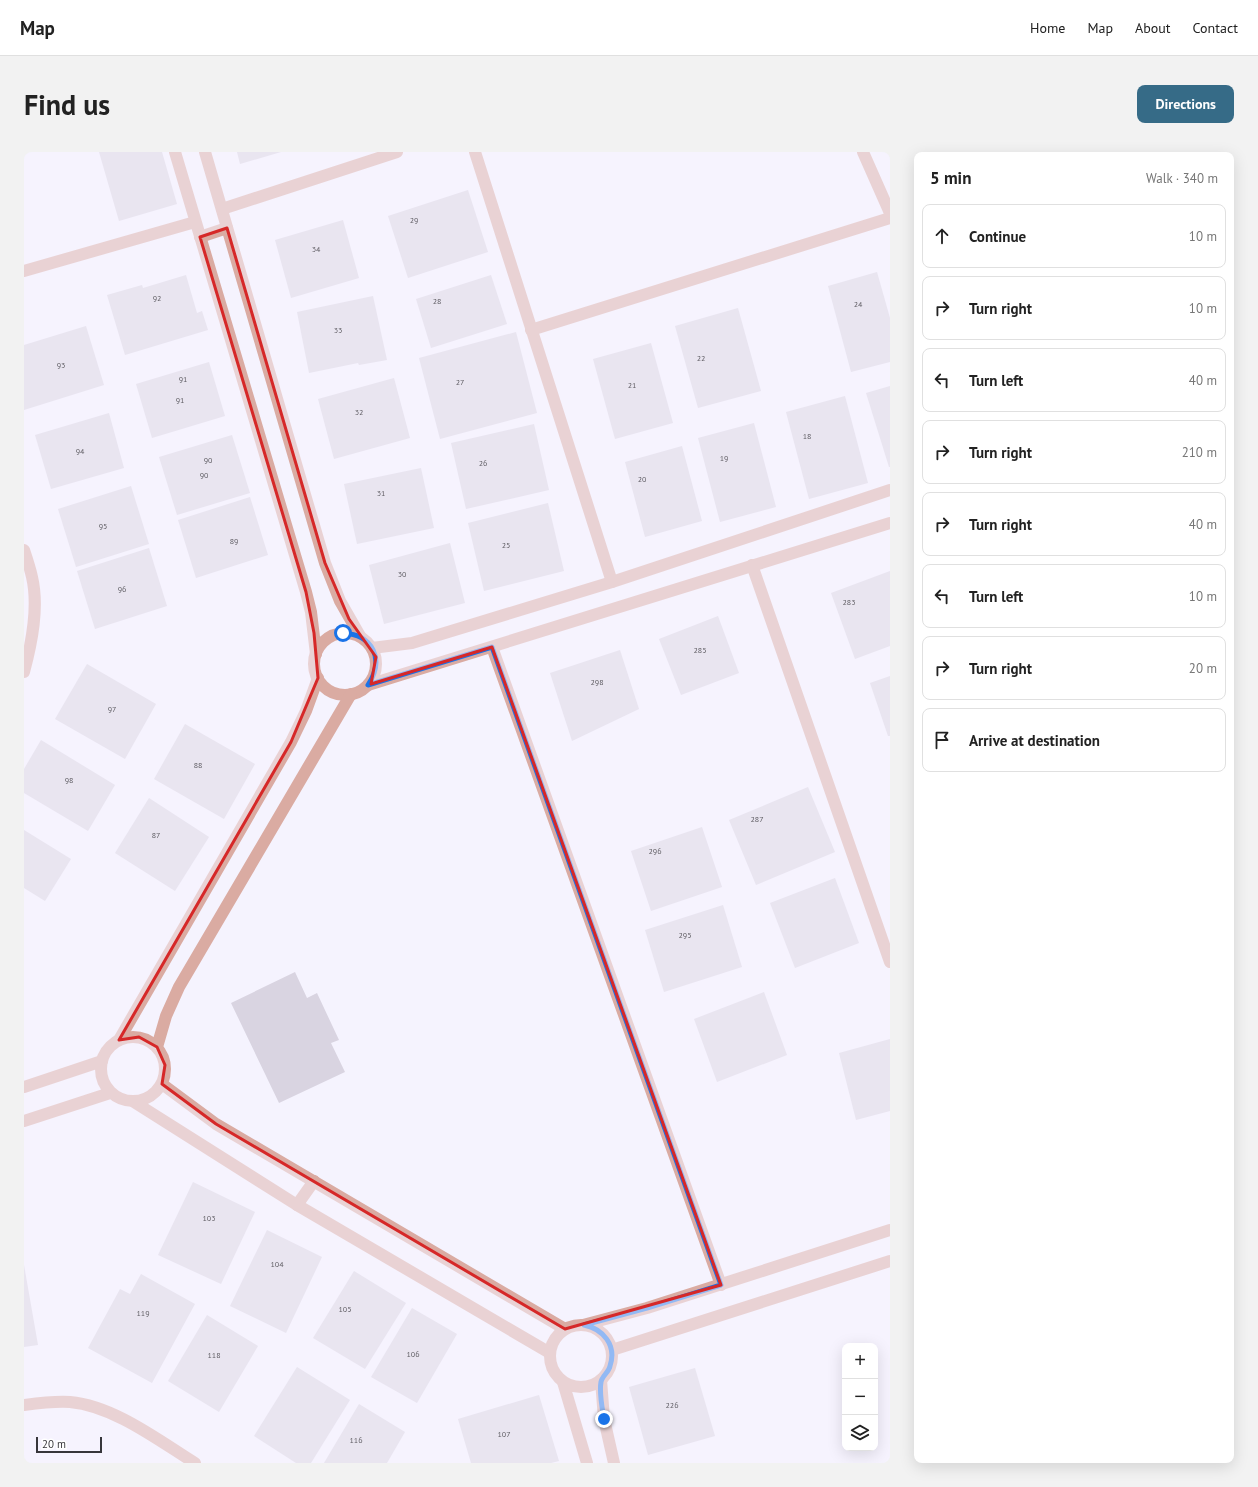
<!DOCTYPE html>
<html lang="en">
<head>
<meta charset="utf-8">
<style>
	:root { --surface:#fff; --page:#f2f2f2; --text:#222; --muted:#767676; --line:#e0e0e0; --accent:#366b87 }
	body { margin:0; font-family:"PT Sans",sans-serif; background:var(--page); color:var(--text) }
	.controls { position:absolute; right:12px; bottom:12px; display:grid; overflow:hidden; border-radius:8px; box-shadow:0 4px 16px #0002 }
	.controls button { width:36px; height:36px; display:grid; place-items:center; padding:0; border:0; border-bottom:1px solid var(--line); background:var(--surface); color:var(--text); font:20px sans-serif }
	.scale { position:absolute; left:12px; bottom:10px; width:66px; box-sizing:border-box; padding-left:4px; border:2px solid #37363b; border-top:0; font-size:11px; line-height:14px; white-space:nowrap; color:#37363b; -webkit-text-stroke:3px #fff; paint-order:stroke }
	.stop { position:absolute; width:12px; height:12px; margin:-9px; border:3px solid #1a73e8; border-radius:50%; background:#fff }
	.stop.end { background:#1a73e8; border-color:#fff; box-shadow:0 1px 4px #0008 }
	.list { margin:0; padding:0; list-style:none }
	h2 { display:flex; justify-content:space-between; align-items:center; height:52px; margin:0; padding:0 16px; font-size:17px }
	h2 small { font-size:13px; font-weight:400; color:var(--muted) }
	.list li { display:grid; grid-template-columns:26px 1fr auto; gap:12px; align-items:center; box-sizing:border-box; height:64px; margin:0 8px 8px; padding:0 8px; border:1px solid var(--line); border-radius:8px }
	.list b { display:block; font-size:15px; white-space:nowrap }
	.list em { font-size:13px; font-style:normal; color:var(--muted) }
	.icon { flex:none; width:22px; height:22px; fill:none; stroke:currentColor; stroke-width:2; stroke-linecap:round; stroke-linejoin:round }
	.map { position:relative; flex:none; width:866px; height:1311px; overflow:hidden; border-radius:8px }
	header { display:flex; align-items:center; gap:24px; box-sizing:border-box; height:56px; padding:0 20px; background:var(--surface); border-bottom:1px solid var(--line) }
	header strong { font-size:19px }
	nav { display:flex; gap:22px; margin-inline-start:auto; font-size:14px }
	.intro { display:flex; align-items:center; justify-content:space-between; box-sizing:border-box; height:96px; padding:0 24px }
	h1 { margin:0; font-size:28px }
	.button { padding:10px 18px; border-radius:8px; background:var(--accent); color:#fff; font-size:14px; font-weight:700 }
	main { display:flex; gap:24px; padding:0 24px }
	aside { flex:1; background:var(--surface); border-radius:8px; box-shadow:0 4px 16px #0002 }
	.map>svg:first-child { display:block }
</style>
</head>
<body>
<header>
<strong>Map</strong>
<nav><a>Home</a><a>Map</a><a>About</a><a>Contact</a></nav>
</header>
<div class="intro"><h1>Find us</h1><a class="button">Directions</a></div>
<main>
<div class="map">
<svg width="866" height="1311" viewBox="0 0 866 1311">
	<rect width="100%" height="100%" fill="#f5f3fe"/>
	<g fill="#d9d4e1">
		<polygon points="75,0 138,0 153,52 95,69"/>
		<polygon points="213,0 257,0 216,12"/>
		<polygon points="444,38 464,100 384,126 364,64"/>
		<polygon points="319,68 335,126 267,146 251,88"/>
		<polygon points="853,120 866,166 866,210 827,220 804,134"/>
		<polygon points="162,123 173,161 178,159 184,178 101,203 83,143 118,133 119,136"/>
		<polygon points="467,123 483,172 407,196 392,147"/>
		<polygon points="349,144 363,208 335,213 334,211 285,221 273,160"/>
		<polygon points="714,156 737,239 674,256 651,174"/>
		<polygon points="62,174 80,233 0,258 0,193"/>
		<polygon points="492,180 513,261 416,287 395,206"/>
		<polygon points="627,191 649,271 591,287 569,207"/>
		<polygon points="185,210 201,264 128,286 112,232"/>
		<polygon points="370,226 386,286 310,307 294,247"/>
		<polygon points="866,234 866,315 865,315 842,241"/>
		<polygon points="821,244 844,331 785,347 762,260"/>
		<polygon points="85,261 100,316 27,337 11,283"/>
		<polygon points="730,271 752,355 696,370 674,286"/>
		<polygon points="510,272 525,338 442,357 427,291"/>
		<polygon points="208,283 226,341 153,363 135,305"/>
		<polygon points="658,294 678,369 621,385 601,310"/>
		<polygon points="397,316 410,376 333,392 320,332"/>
		<polygon points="107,334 125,392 52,415 34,357"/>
		<polygon points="226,345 244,403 172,426 154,368"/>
		<polygon points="524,351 540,419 460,439 444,371"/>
		<polygon points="426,391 441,451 360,472 345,413"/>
		<polygon points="125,396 143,454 71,477 53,419"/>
		<polygon points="866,419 866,494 831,507 807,441"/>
		<polygon points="694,464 715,521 657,543 635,487"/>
		<polygon points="596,498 615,557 548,589 526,521"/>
		<polygon points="63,512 132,552 101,607 31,567"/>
		<polygon points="866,524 866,584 864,584 846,531"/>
		<polygon points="161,572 231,612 200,667 130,627"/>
		<polygon points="17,588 91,633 64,679 0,641 0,617"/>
		<polygon points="784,635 811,700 732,733 705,668"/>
		<polygon points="125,646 185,685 151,739 91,701"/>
		<polygon points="678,675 698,735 627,759 607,699"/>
		<polygon points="0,678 47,707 21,749 0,736"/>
		<polygon points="811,726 835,791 771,816 746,751"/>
		<polygon points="699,753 718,815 640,840 621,778"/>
		<polygon points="271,820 283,846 293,841 315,888 307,891 321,920 255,951 207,851"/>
		<polygon points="740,840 763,903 693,930 670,867"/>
		<polygon points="866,887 866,959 832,968 815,901"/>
		<polygon points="169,1030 231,1060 197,1132 134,1103"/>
		<polygon points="243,1078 298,1105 262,1181 206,1154"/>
		<polygon points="0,1113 14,1193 0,1195"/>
		<polygon points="330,1119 382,1151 341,1217 289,1186"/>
		<polygon points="117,1122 171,1152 128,1231 64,1196 96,1137 106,1142"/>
		<polygon points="388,1156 433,1182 393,1251 347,1225"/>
		<polygon points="183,1163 234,1194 195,1260 144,1229"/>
		<polygon points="273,1215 326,1248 287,1311 272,1311 230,1284"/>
		<polygon points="671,1216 691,1284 624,1303 605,1235"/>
		<polygon points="515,1243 535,1309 527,1311 447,1311 434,1267"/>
		<polygon points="335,1252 381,1280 363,1311 300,1311"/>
	</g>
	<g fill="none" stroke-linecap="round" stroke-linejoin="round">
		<g stroke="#daaba2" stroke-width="12">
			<polyline points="151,0 282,440 287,460 292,502"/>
			<polyline points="181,0 301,411 316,449 336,484"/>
			<polyline points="451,0 588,430"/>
			<polyline points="839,0 866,61"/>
			<polyline points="198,57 373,0"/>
			<polyline points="176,85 203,76"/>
			<polyline points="0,119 171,70"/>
			<polyline points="507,178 866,66"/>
			<path d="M0,398C3,407 6,416 8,425C15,455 8,490 0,520"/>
			<polyline points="728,413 866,810"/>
			<circle cx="321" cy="512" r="31"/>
			<polyline points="468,495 697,1133"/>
			<polyline points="348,496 388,491 588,430 866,338"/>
			<polyline points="344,533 866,371"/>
			<circle cx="109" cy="917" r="32"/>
			<polyline points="95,888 267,590 282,559 294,526"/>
			<polyline points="133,895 142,864 155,835 327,542"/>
			<polyline points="138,932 192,972 541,1177"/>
			<polyline points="0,935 78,909"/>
			<polyline points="110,950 273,1053 526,1201"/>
			<polyline points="0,969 86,941"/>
			<polyline points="273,1053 290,1029"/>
			<circle cx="557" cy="1204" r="31"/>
			<polyline points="559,1173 623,1156 866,1078"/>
			<polyline points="588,1198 866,1109"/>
			<polyline points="577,1228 580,1267 590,1311"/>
			<polyline points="539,1230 563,1311"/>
			<path d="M0,1253C15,1251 31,1249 46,1250C90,1254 134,1288 171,1311"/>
		</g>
	</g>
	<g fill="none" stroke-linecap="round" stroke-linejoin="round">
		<path stroke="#1a73e8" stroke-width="5" d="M319,481C349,483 361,507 344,533L468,495L697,1133L623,1156L560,1173C579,1177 593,1193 586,1214C585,1220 578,1224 577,1230C575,1241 578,1255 580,1267"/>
	</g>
	<path d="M0 0H866V1311H0ZM203,76L301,411L325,467L352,505L347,532L468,495L697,1133L541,1177L192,972L138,932L141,913L133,895L115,885L95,888L267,590L294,526L290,481L282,440L176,85Z" fill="#f5f3fe" fill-opacity=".55" fill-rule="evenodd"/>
	<path fill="none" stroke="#d62828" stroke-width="3" stroke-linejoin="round" d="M203,76L301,411L325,467L352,505L347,532L468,495L697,1133L541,1177L192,972L138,932L141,913L133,895L115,885L95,888L267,590L294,526L290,481L282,440L176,85Z"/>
	<g text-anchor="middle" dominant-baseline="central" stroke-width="3" stroke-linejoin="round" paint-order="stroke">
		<g font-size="8" fill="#605e64">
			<text x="390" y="68">29</text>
			<text x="292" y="97">34</text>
			<text x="133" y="146">92</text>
			<text x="413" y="149">28</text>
			<text x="834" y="152">24</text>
			<text x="314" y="178">33</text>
			<text x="677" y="206">22</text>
			<text x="37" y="213">93</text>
			<text x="159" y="227">91</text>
			<text x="436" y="230">27</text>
			<text x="608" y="233">21</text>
			<text x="156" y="248">91</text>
			<text x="335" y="260">32</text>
			<text x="783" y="284">18</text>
			<text x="56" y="299">94</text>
			<text x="700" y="306">19</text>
			<text x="184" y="308">90</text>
			<text x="459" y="311">26</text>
			<text x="180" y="323">90</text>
			<text x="618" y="327">20</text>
			<text x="357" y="341">31</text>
			<text x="79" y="374">95</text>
			<text x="210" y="389">89</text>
			<text x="482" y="393">25</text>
			<text x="378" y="422">30</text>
			<text x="98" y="437">96</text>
			<text x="825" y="450">283</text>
			<text x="676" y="498">285</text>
			<text x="573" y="530">298</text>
			<text x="88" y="557">97</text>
			<text x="174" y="613">88</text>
			<text x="45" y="628">98</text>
			<text x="733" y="667">287</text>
			<text x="132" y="683">87</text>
			<text x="631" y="699">296</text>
			<text x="661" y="783">295</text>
			<text x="185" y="1066">103</text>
			<text x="253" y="1112">104</text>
			<text x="321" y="1157">105</text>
			<text x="119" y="1161">119</text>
			<text x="389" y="1202">106</text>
			<text x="190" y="1203">118</text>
			<text x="648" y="1253">226</text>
			<text x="480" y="1282">107</text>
			<text x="332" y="1288">116</text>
		</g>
	</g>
</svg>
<div class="controls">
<button>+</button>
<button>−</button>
<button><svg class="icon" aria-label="layers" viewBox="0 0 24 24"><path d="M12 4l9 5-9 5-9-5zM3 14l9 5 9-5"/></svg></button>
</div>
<div class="scale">20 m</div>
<div class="stop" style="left:319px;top:481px"></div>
<div class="stop end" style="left:580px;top:1267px"></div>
</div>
<aside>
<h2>5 min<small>Walk · 340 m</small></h2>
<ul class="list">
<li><svg class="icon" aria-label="ahead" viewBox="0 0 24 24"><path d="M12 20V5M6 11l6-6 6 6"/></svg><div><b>Continue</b></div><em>10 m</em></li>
<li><svg class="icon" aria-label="right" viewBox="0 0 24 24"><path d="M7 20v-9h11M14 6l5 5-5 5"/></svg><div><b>Turn right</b></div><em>10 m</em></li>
<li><svg class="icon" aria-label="left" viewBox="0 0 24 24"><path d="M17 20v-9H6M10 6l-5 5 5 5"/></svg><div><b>Turn left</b></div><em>40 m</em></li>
<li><svg class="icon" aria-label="right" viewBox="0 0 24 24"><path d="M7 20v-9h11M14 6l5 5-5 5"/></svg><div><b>Turn right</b></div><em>210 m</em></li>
<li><svg class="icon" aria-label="right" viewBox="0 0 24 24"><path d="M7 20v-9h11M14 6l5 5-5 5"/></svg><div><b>Turn right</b></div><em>40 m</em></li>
<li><svg class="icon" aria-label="left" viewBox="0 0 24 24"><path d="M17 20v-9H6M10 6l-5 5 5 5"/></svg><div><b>Turn left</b></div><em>10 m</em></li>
<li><svg class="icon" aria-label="right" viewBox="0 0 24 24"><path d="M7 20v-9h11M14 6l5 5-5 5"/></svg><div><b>Turn right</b></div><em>20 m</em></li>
<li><svg class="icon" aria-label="arrive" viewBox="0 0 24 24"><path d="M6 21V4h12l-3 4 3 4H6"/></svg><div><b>Arrive at destination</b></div></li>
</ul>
</aside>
</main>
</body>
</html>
